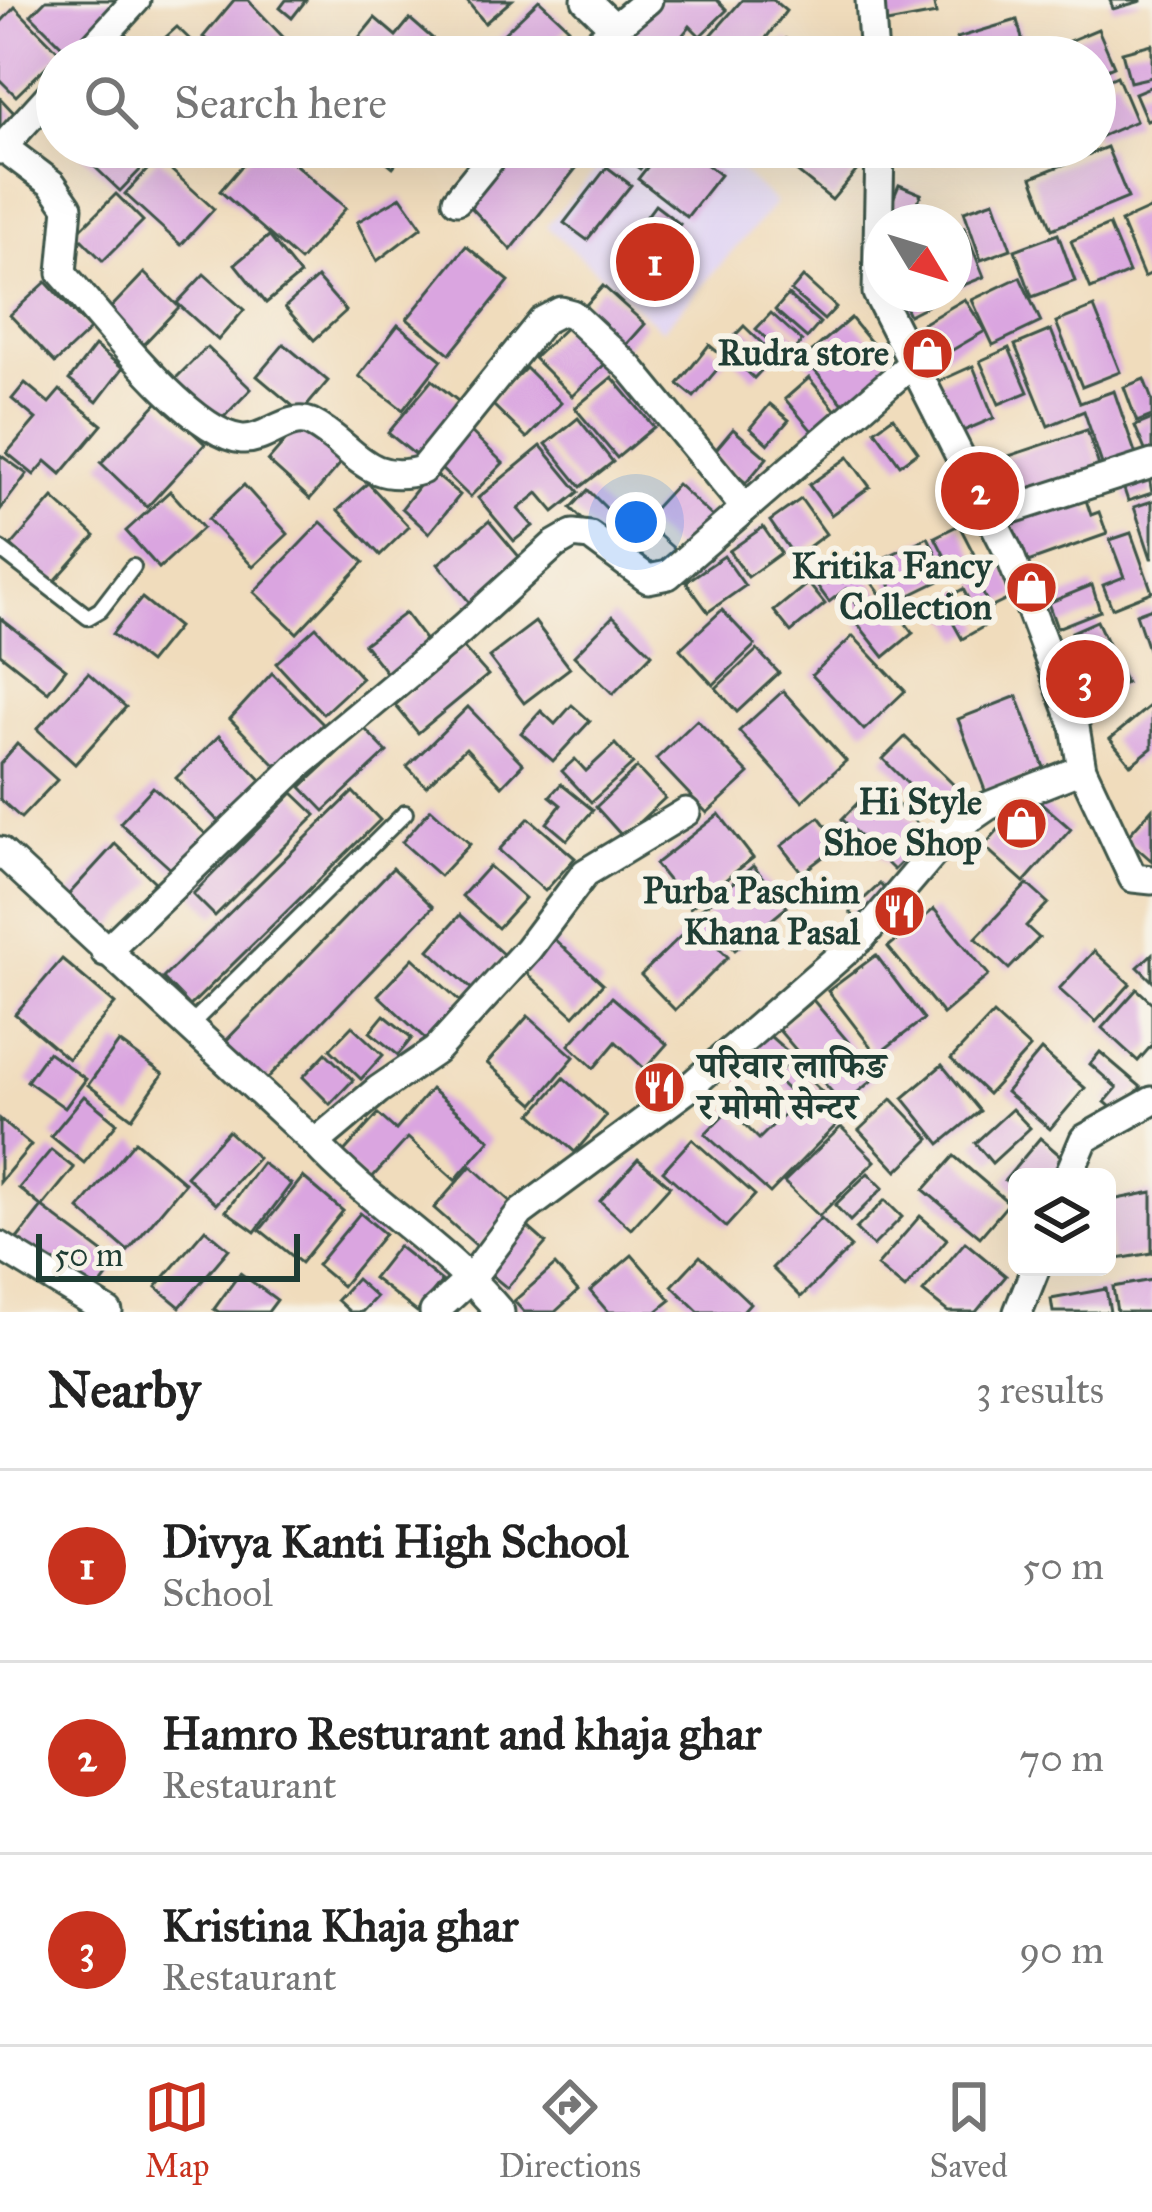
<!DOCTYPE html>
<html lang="en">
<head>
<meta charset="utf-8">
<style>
	:root { --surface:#fff; --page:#f2f2f2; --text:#222; --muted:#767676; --line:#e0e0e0; --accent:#c8321e }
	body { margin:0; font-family:"IM FELL Great Primer","Noto Serif Devanagari",serif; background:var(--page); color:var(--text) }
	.controls { position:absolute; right:36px; bottom:36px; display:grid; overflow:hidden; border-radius:18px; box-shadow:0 12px 48px #0002 }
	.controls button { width:108px; height:108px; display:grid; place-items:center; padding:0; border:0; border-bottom:3px solid var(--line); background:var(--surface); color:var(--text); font:60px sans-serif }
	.compass { position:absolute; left:864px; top:204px; width:108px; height:108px; border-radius:50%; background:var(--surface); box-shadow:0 12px 48px #0002; rotate:128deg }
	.scale { position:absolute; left:36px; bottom:30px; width:264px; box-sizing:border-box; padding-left:12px; border:6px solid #1f3d34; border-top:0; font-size:33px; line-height:42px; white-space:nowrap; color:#1f3d34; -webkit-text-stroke:9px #f7f3e8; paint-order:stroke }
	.you { position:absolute; left:636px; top:522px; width:42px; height:42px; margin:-30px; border:9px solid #fff; border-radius:50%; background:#1a73e8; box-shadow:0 0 0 18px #1a73e833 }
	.badge { display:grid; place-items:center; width:78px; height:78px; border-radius:50%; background:var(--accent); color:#fff; font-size:39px; font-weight:700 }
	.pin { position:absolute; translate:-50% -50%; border:6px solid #fff; box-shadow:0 3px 12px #0006 }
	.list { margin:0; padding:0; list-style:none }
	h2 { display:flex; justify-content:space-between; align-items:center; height:156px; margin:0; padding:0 48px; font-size:51px }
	h2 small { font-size:39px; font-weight:400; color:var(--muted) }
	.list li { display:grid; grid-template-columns:78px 1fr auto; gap:36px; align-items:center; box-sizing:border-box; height:192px; padding:0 48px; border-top:3px solid var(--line) }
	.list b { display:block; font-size:45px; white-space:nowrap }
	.list p { margin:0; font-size:39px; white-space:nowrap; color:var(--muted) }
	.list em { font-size:39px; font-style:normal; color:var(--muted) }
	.icon { flex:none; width:66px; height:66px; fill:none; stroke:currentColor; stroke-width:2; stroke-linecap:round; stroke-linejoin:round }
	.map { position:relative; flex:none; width:1152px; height:1312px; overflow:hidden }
	.search { position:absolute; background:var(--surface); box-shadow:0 12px 48px #0002; left:36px; right:36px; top:36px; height:132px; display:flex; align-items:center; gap:30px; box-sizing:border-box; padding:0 42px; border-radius:66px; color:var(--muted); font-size:45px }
	.sheet { height:732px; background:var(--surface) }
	nav { display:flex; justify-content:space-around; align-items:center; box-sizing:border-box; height:168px; border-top:3px solid var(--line); background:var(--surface); font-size:33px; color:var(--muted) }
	nav a { display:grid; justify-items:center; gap:6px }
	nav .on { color:var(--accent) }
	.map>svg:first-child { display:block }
</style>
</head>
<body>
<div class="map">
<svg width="1152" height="1312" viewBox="0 0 1152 1312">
	<rect width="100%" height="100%" fill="#f7f3e8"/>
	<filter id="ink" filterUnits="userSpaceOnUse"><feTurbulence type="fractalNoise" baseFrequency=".00833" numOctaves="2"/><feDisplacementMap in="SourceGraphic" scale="24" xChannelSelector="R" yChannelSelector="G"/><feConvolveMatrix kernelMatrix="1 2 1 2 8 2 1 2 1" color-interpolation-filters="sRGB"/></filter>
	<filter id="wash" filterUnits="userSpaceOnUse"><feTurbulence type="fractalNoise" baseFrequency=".004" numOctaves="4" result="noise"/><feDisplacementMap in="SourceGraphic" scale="48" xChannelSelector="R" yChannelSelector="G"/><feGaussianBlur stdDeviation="2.7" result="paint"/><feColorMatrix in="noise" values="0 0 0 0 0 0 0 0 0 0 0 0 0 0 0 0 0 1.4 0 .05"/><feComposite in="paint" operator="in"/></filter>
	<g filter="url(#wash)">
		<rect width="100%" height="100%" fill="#f0dcbc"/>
		<polygon fill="#e0d4f4" points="617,147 714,147 776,203 662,330 546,226"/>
		<g id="blocks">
			<g fill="#daa5e0">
				<polygon points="46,0 125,0 71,55 31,15"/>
				<polygon points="234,0 248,0 302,57 228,57 203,37"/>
				<polygon points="286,0 306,0 292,18 280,8"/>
				<polygon points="466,0 512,0 485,23"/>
				<polygon points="539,0 568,27 539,57 505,57 494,43"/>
				<polygon points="658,0 717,0 727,10 700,36 690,26 665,57 605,57"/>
				<polygon points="742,0 773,0 786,11 752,57 692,57"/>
				<polygon points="883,0 933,0 936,14 887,23"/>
				<polygon points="1110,0 1141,0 1141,1 1113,9"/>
				<polygon points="15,7 60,53 16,96 0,80 0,23"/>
				<polygon points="375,18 396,36 410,19 432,38 417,57 343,57"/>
				<polygon points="1017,20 1027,57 962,57 957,38"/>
				<polygon points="177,27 208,57 168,57 157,45"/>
				<polygon points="1098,29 1114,66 1095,74 1095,57 1053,57 1050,49"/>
				<polygon points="786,39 806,57 771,57"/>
				<polygon points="1152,44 1152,77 1130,82 1122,52"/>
				<polygon points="1117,76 1136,121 1095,139 1095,86"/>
				<polygon points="1152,86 1152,119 1147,121 1135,93"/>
				<polygon points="0,98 15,114 0,129"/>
				<polygon points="74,147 122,147 143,167 120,191"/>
				<polygon points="258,147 275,147 346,208 300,261 220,191"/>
				<polygon points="368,147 409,147 393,167"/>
				<polygon points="521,147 593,147 511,250 468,204"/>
				<polygon points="623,147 657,147 640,169 619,153"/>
				<polygon points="663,147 685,147 720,175 687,217 638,179"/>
				<polygon points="787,147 834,147 859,168 832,200 779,157"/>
				<polygon points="968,147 1003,147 973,159"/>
				<polygon points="1107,147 1128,198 1052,229 1032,177"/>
				<polygon points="158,158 214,209 181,245 125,194"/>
				<polygon points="607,167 631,185 587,240 564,223"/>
				<polygon points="899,185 921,194 909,222 887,214"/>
				<polygon points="116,194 143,221 103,261 76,234"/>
				<polygon points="401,197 422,227 377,261 357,222"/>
				<polygon points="994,201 1011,249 981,260 964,211"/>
				<polygon points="655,205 680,224 643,276 617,257"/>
				<polygon points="1152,208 1152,273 1144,277 1121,222"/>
				<polygon points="1109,225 1129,273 1091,289 1071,241"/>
				<polygon points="964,227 984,277 954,289 954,231"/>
				<polygon points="1058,234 1075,281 1032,297 1015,250"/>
				<polygon points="269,236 300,275 266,303 235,264"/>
				<polygon points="466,246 509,281 450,354 407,319"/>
				<polygon points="144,273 179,307 139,349 104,315"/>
				<polygon points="204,274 244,310 218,340 177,303"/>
				<polygon points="803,277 836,307 824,320 791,291"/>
				<polygon points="1020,277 1041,322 993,345 972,300"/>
				<polygon points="317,278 346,311 314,340 285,307"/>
				<polygon points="46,282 90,330 55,363 10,315"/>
				<polygon points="603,286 645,324 620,352 578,314"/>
				<polygon points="899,294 943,294 944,297 909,315"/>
				<polygon points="788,295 820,323 807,338 775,310"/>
				<polygon points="965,299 985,331 937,359 917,327"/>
				<polygon points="1094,307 1120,372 1082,387 1056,322"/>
				<polygon points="771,313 802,341 787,358 756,329"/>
				<polygon points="851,318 890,365 844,405 804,358"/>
				<polygon points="573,321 610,359 572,396 534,358"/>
				<polygon points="398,325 442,360 403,410 359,376"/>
				<polygon points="744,326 775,356 754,378 723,348"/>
				<polygon points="1051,330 1080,403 1114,391 1138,461 1105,473 1084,411 1048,426 1015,345"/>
				<polygon points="284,344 328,381 301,413 257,376"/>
				<polygon points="709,345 726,359 694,397 678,384"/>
				<polygon points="95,346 123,368 97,402 69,380"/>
				<polygon points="207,347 251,389 218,423 174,380"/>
				<polygon points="1009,348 1028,392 999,404 980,361"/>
				<polygon points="973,366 994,418 954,435 933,384"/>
				<polygon points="526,368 561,403 527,438 491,403"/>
				<polygon points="612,377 654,427 617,458 575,408"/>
				<polygon points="809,378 837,412 813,432 785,399"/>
				<polygon points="1144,379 1152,400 1152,416 1137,422 1124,387"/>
				<polygon points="432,380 468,409 424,462 388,433"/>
				<polygon points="25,383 49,403 60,390 102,425 61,474 46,461 34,475 7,453 36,419 12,399"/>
				<polygon points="159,401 205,444 147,507 101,463"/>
				<polygon points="770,404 789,420 768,444 750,428"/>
				<polygon points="893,417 918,452 900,465 875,430"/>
				<polygon points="578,418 613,462 581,487 546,444"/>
				<polygon points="1152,419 1152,467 1135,426"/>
				<polygon points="300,424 342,462 310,499 268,461"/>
				<polygon points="466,427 503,463 470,497 433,461"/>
				<polygon points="733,429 767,458 746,483 712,454"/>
				<polygon points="1087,430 1100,469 1007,500 994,461"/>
				<polygon points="541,446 579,492 554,512 538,493 518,509 533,526 514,541 478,498"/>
				<polygon points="0,455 27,474 0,510"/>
				<polygon points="848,457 870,487 831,515 809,485"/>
				<polygon points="431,471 460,495 429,533 402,508"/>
				<polygon points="1148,471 1152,493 1128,501 1121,480"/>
				<polygon points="368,483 409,527 380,555 338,510"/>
				<polygon points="677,484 713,517 680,554 643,521"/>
				<polygon points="244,485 288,534 253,567 208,519"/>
				<polygon points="588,490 627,529 610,547 571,508"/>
				<polygon points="170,491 203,528 159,568 126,531"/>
				<polygon points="1084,494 1091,515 1099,512 1107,534 1025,563 1010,520"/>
				<polygon points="53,498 95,536 53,583 11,546"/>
				<polygon points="801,499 826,534 795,557 770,521"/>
				<polygon points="1152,501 1152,558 1151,558 1134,507"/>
				<polygon points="489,521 527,566 475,609 438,564"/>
				<polygon points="321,522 364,562 297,633 254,592"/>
				<polygon points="959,525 979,564 955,576 935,537"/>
				<polygon points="763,527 781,553 748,577 729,551"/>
				<polygon points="1131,533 1152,592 1112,608 1103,585 1124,577 1110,540"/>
				<polygon points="928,537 947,577 898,601 878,561"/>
				<polygon points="850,553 884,599 863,614 846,589 829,602 813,580"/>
				<polygon points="724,556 745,586 708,612 686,582"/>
				<polygon points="999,557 1017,595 990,608 972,571"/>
				<polygon points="808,583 825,604 791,632 774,611"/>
				<polygon points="1092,585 1100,611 1057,628 1048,603"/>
				<polygon points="963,589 983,627 962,639 941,601"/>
				<polygon points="142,598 178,627 149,663 112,634"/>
				<polygon points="888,600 913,633 884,657 857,623"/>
				<polygon points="1152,608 1152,658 1151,658 1136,614"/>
				<polygon points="722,610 755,645 713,685 680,649"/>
				<polygon points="405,613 433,650 393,681 364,644"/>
				<polygon points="613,616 652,654 613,694 574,656"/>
				<polygon points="0,618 66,669 48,692 0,654"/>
				<polygon points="1097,621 1126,683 1101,695 1072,632"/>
				<polygon points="535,622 570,668 524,703 489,657"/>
				<polygon points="316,627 362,678 323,714 276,663"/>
				<polygon points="853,636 905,691 864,730 812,675"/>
				<polygon points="463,647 488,675 418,733 395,705"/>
				<polygon points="757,650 779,673 737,712 716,688"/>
				<polygon points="88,673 126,707 75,764 37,729"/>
				<polygon points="272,673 323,724 278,768 230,719"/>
				<polygon points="783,691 846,761 802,801 739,731"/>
				<polygon points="1017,696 1045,770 986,793 958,719"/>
				<polygon points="1152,704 1152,748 1131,765 1110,739"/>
				<polygon points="572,705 590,721 553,761 521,733 541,711 555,724"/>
				<polygon points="468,707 523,764 502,786 466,748 426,786 407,767"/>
				<polygon points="697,720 749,774 707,813 656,759"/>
				<polygon points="364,728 387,752 324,811 301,787"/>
				<polygon points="219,736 266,785 224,827 176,778"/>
				<polygon points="905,737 957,788 935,811 883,759"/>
				<polygon points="17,744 57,780 21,818 0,799 0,764"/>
				<polygon points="615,744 633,764 591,802 562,771 575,759 586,771"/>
				<polygon points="637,768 665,798 623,837 596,807"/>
				<polygon points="561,784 593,810 567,840 547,823 561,805 550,796"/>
				<polygon points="876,784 929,835 894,870 842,819"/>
				<polygon points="153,787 208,836 174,872 120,823"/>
				<polygon points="353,792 380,820 190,1006 163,978"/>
				<polygon points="293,793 316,815 215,916 193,894"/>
				<polygon points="1030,793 1071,829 1024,882 984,846"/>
				<polygon points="431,809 470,844 440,876 402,842"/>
				<polygon points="1152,809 1152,861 1126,838"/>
				<polygon points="719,814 753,858 690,908 655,864"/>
				<polygon points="819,817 840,844 802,873 781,846"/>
				<polygon points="529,818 575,858 545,891 499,850"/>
				<polygon points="115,844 155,882 100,941 60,904"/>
				<polygon points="489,866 525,898 498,928 462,896"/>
				<polygon points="753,866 787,907 735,950 701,909"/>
				<polygon points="393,868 433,907 261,1085 220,1047"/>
				<polygon points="880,884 895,901 865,928 850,912"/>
				<polygon points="1027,884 1048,903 1026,926 1039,938 1009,969 976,938"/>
				<polygon points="934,909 989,975 943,1014 888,947"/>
				<polygon points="460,915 505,956 474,991 429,950"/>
				<polygon points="694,923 728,957 675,1010 641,975"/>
				<polygon points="553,938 603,984 574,1016 523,970"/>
				<polygon points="1094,951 1130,984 1096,1022 1059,989"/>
				<polygon points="1152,954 1152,981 1138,967"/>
				<polygon points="876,955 924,1019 877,1055 828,991"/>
				<polygon points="413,958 464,1005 430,1043 378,995"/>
				<polygon points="62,959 115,1004 68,1059 15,1014"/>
				<polygon points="1137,989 1152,1003 1152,1045 1138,1061 1102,1028"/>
				<polygon points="612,997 667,1044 645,1069 616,1042 594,1068 569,1045"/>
				<polygon points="813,1000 877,1076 843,1105 778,1029"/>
				<polygon points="993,1014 1030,1048 988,1094 951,1059"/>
				<polygon points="384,1015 412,1038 398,1055 370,1032"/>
				<polygon points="528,1016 574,1057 534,1104 487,1063"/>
				<polygon points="352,1026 383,1055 361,1079 330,1049"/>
				<polygon points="762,1029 787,1051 763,1077 753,1068 740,1082 726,1069"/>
				<polygon points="119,1042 163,1074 132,1118 88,1085"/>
				<polygon points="1041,1050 1085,1088 1050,1129 1006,1092"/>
				<polygon points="48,1052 86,1079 65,1108 27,1081"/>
				<polygon points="1100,1052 1141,1087 1118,1113 1105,1102 1117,1088 1090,1064"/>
				<polygon points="326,1053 353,1080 330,1104 303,1077"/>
				<polygon points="790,1061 846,1115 770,1193 705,1134 729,1109 759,1139 798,1100 774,1077"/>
				<polygon points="942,1065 980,1111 940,1144 903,1098"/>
				<polygon points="564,1078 606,1116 575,1152 532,1114"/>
				<polygon points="431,1089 490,1140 455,1180 408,1138 367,1183 339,1157 378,1114 396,1130"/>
				<polygon points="84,1096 117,1123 84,1163 51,1136"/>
				<polygon points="892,1099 930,1139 897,1171 859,1130"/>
				<polygon points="1012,1109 1030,1128 992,1163 975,1143"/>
				<polygon points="0,1119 31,1145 0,1182"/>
				<polygon points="841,1127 875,1161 819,1216 784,1182"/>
				<polygon points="228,1131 258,1158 216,1204 186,1176"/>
				<polygon points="1040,1138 1070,1164 1059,1177 1017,1177 1017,1190 1005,1180"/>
				<polygon points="692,1139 755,1195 726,1227 663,1171"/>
				<polygon points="135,1141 185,1183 128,1251 79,1209"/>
				<polygon points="51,1150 74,1168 42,1207 117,1263 90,1300 13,1244 42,1207 19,1188"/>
				<polygon points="954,1156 1009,1203 980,1237 924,1190"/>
				<polygon points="638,1159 670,1186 631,1229 600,1201"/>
				<polygon points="262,1163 291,1184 255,1232 226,1211"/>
				<polygon points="471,1166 515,1206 478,1247 434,1208"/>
				<polygon points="868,1173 883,1188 850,1221 835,1205"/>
				<polygon points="303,1177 343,1211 301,1263 260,1230"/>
				<polygon points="1152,1192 1152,1253 1112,1260 1107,1201"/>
				<polygon points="885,1200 902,1217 873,1246 856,1229"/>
				<polygon points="360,1213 385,1234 342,1286 317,1265"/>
				<polygon points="920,1216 947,1239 905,1289 877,1266"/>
				<polygon points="821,1218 851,1247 801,1297 772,1268"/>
				<polygon points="521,1221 546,1243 507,1288 483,1268"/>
				<polygon points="205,1229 229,1249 180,1307 156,1287"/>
				<polygon points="965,1242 1006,1276 976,1312 948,1312 923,1292"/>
				<polygon points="398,1246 442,1281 417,1312 373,1278"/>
				<polygon points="632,1255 671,1300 656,1312 608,1312 590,1291"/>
				<polygon points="700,1256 750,1303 742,1312 699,1312 672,1286"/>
				<polygon points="555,1265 578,1291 555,1312 524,1312 514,1301"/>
				<polygon points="240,1273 277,1300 268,1312 219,1312 214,1309"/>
				<polygon points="356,1279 376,1297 362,1312 350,1312 337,1300"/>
				<polygon points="1152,1280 1152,1312 1117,1312 1113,1287"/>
				<polygon points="1106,1289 1110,1312 1053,1312 1051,1299"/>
			</g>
		</g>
	</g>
	<g filter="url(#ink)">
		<use href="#blocks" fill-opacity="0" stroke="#3e5548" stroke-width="3"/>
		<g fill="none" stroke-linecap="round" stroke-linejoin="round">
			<defs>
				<g id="lane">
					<polyline points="0,549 88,617 100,610 133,567"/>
					<polyline points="188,1027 405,813"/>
				</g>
				<g id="street">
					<polyline points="586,0 616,29"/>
					<polyline points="870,0 874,57"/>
					<polyline points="84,57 136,0"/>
					<polyline points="580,57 648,0"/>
					<path d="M3,147L52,184L68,207L62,273C99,314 189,434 242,439C267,441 288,413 311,423C353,444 365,487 422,470L542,321L561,311L572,314L630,368L745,508"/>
					<polyline points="880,147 877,293 1009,553 1075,727 1082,769 1133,878 1152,880"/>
					<polyline points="0,150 57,87"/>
					<polyline points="457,200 500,147"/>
					<polyline points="990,516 1152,464"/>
					<path d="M0,851L315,1143C372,1205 446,1247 500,1312"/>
					<polyline points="105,952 301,763 461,630 554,545 573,534 590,536 648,579 668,575 915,361"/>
					<polyline points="315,1143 378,1090 435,1051 528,949 585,873 686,812"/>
					<polyline points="1068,1177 1084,1139 1152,1101"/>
					<polyline points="0,1246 108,1312"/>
					<polyline points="434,1312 471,1278 520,1213 686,1090 862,937 953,830 988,806 1082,769"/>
					<polyline points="1018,1312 1036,1267"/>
				</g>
			</defs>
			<use href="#lane" stroke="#3e5548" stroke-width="20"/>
			<use href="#street" stroke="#3e5548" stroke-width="33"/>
			<use href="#lane" stroke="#fff" stroke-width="14"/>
			<use href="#street" stroke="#fff" stroke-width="27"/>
		</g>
	</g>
	<defs>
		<symbol id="shop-disc" viewBox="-11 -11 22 22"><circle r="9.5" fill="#c8321e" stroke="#f7f3e8"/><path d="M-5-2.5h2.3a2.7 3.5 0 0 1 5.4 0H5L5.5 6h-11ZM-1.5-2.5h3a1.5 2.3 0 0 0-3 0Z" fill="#fff"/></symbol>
		<symbol id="restaurant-disc" viewBox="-11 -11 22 22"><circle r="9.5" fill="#c8321e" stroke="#f7f3e8"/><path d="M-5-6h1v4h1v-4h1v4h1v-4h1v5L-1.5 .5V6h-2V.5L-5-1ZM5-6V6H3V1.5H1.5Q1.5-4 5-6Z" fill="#fff"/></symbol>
	</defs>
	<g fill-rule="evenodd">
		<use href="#shop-disc" x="898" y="324" width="59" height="59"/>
		<use href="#shop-disc" x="1002" y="558" width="59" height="59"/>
		<use href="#shop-disc" x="992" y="794" width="59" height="59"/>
		<use href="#restaurant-disc" x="870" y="882" width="59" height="59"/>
		<use href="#restaurant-disc" x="630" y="1058" width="59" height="59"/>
	</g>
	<g text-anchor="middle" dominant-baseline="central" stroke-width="12" stroke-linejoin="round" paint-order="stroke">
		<g font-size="36" font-weight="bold" fill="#1f3d34" stroke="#f7f3e8" text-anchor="end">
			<text x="889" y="353">Rudra store</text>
			<text x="992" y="566">Kritika Fancy<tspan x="992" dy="41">Collection</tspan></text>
			<text x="982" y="802">Hi Style<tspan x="982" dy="41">Shoe Shop</tspan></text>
			<text x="860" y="891">Purba Paschim<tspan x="860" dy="41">Khana Pasal</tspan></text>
			<text x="698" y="1066" text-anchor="start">परिवार लाफिङ<tspan x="698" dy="41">र मोमो सेन्टर</tspan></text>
		</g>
	</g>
</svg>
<div class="controls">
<button><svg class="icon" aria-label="layers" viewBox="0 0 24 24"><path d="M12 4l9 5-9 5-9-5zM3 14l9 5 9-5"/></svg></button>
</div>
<svg class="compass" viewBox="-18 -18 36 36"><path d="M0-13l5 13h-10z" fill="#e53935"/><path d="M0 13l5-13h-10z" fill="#767676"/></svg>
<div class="scale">50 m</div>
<div class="you"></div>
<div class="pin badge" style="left:655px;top:262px">1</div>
<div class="pin badge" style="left:980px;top:491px">2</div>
<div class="pin badge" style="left:1085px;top:679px">3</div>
<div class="search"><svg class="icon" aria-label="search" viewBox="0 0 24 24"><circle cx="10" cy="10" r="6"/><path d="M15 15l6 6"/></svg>Search here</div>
</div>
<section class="sheet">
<h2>Nearby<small>3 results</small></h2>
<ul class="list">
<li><span class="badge">1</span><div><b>Divya Kanti High School</b><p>School</p></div><em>50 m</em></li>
<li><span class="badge">2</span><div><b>Hamro Resturant and khaja ghar</b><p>Restaurant</p></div><em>70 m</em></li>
<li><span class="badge">3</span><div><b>Kristina Khaja ghar</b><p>Restaurant</p></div><em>90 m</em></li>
</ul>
</section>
<nav>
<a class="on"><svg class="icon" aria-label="map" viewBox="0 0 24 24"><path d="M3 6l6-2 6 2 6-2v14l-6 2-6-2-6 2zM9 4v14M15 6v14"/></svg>Map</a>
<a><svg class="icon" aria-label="directions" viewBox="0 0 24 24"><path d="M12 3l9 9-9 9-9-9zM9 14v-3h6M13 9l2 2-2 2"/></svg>Directions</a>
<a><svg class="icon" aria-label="saved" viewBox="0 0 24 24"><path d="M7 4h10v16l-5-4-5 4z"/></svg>Saved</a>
</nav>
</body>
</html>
